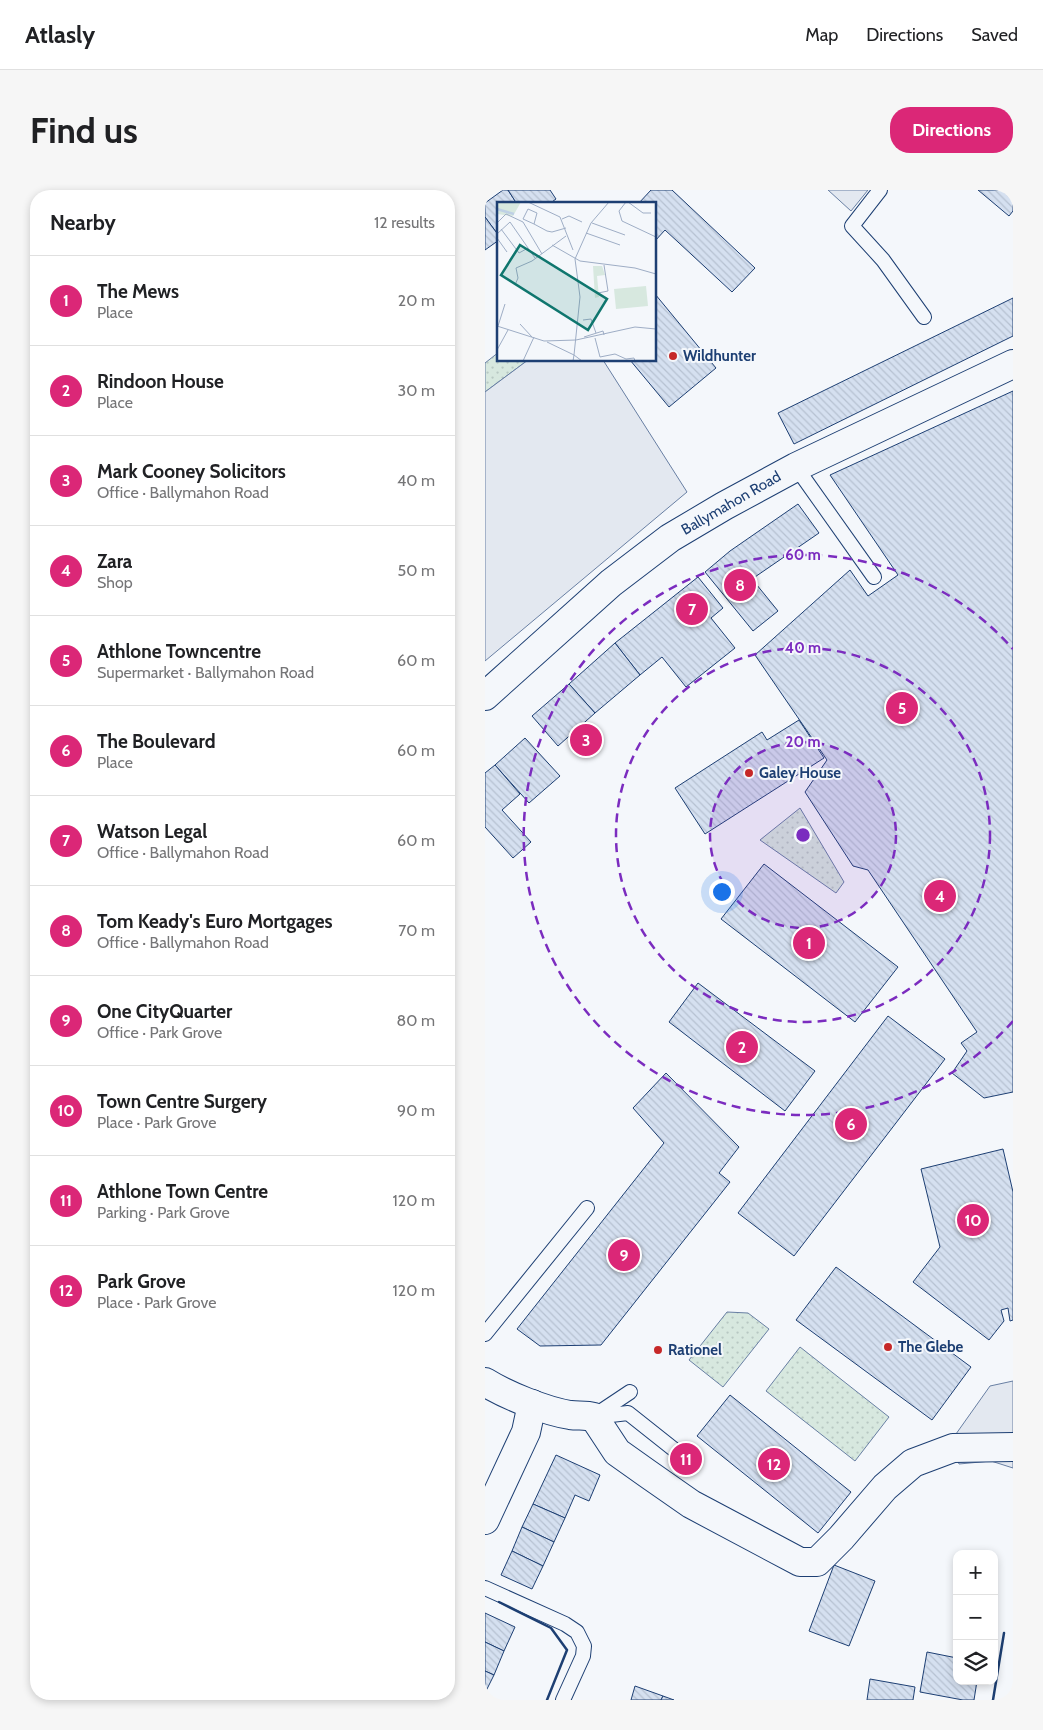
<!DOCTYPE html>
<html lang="en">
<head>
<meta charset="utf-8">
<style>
	:root { --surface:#fff; --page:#f6f6f6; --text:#202124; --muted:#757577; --line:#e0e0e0; --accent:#db2777 }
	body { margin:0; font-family:Cabin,sans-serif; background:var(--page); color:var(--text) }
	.controls { position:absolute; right:15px; bottom:15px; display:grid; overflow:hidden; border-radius:10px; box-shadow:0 2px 8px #0003 }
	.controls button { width:45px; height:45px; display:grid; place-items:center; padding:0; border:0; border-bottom:1px solid var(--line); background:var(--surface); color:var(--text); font:25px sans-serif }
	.you { position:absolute; left:236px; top:701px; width:18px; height:18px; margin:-12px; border:4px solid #fff; border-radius:50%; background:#1a73e8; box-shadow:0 0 0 8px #1a73e833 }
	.badge { display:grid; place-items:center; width:32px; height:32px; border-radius:50%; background:var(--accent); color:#fff; font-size:16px; font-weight:700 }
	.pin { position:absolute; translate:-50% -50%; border:2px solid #fff; box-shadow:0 1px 5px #0006 }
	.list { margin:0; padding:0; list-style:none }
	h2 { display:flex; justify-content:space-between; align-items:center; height:65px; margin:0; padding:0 20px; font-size:21px }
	h2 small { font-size:16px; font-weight:400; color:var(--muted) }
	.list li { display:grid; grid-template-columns:32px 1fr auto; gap:15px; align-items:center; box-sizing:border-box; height:90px; padding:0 20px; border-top:1px solid var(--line) }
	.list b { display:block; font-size:19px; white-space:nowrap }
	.list p { margin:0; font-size:16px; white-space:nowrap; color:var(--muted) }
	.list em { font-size:16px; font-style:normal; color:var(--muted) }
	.icon { flex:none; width:28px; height:28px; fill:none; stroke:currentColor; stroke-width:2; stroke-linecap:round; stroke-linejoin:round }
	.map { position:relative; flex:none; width:528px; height:1510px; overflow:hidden; border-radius:20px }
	header { display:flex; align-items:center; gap:30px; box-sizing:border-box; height:70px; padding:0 25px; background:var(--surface); border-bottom:1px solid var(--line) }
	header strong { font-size:24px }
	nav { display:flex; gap:28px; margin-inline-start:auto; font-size:18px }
	.intro { display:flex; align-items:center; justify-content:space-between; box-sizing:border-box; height:120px; padding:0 30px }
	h1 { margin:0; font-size:35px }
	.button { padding:12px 22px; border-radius:20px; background:var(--accent); color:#fff; font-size:18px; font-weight:700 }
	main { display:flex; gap:30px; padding:0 30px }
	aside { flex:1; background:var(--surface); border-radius:20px; box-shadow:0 2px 8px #0003 }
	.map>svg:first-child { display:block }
</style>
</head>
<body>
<header>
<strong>Atlasly</strong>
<nav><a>Map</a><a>Directions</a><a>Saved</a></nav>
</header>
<div class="intro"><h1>Find us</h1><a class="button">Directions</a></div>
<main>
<aside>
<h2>Nearby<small>12 results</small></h2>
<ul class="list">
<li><span class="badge">1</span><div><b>The Mews</b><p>Place</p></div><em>20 m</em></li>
<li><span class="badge">2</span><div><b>Rindoon House</b><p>Place</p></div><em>30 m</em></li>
<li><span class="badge">3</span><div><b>Mark Cooney Solicitors</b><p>Office · Ballymahon Road</p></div><em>40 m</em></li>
<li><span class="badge">4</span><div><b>Zara</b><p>Shop</p></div><em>50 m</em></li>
<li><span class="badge">5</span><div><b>Athlone Towncentre</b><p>Supermarket · Ballymahon Road</p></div><em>60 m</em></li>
<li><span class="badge">6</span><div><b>The Boulevard</b><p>Place</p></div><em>60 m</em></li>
<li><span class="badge">7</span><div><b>Watson Legal</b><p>Office · Ballymahon Road</p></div><em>60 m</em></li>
<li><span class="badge">8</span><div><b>Tom Keady's Euro Mortgages</b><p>Office · Ballymahon Road</p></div><em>70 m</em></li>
<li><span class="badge">9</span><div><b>One CityQuarter</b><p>Office · Park Grove</p></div><em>80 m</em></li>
<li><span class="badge">10</span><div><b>Town Centre Surgery</b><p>Place · Park Grove</p></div><em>90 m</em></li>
<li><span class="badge">11</span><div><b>Athlone Town Centre</b><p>Parking · Park Grove</p></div><em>120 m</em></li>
<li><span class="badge">12</span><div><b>Park Grove</b><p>Place · Park Grove</p></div><em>120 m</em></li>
</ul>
</aside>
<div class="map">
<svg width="528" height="1510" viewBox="0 0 528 1510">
	<defs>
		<pattern id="green-dots" width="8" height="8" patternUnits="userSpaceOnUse" patternTransform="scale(1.25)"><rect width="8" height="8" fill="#d7e8df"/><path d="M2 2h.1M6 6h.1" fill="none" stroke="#b8c8c3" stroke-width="1.8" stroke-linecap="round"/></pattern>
		<pattern id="building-back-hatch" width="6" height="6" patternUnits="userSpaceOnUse" patternTransform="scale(1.25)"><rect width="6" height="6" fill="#d5e0f0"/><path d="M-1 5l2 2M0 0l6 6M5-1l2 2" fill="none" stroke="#b6c1d1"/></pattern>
	</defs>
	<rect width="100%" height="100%" fill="#f4f7fb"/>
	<g fill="url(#green-dots)" stroke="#687fa3">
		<polygon points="14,162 14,170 43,170 0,202 0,173"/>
		<polygon points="315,618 359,692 351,703 275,650"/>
		<polygon points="242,1122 263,1123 284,1139 238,1197 204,1170"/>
		<polygon points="315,1157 404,1227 370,1271 281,1201"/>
	</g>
	<g fill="#e3e8f0" stroke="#687fa3">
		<polygon points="343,0 383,0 366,21"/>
		<polygon points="43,170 118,170 202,302 0,471 0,202"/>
		<polygon points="528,1191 528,1278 506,1271 474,1274 466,1251 505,1196"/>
	</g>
	<g fill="url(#building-back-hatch)" stroke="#1d3f73">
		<polygon points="18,0 23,0 32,14 14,14 14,46 0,27 0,13"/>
		<polygon points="23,0 65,0 71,9 64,14 32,14"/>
		<polygon points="166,0 187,0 270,78 247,102 180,40 170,51 170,14 153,14"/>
		<polygon points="493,0 528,0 528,21 524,26"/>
		<polygon points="0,27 14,46 14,50 0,60"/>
		<polygon points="170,104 231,178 184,217 145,170 170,170"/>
		<polygon points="528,108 528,146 309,254 293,223"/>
		<polygon points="528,201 528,902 499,908 467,883 482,861 476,853 492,842 383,680 368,676 320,602 342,570 270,465 365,380 383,406 413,385 345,285"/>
		<polygon points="313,314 334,343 267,389 293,421 268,441 220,382 245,361"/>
		<polygon points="213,387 238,418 226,428 250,458 201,497 177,467 155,485 130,453"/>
		<polygon points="130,453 155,485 110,523 84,494"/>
		<polygon points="84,494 110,523 73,556 47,526"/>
		<polygon points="314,530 339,568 220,644 190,598 277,542 282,550"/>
		<polygon points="40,548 75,586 44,613 10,575"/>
		<polygon points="10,575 35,604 17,620 46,652 28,668 0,637 0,583"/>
		<polygon points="279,674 413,777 370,832 236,729"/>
		<polygon points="213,793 330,881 300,921 184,832"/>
		<polygon points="403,826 460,869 309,1066 253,1023"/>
		<polygon points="181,883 254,957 234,983 245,992 116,1155 55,1156 32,1139 179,953 148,918"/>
		<polygon points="518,959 528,1002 528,1130 525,1131 523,1118 516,1120 519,1131 504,1150 428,1092 455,1057 436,979"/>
		<polygon points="351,1077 486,1177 447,1230 311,1130"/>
		<polygon points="245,1205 366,1302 333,1343 212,1246"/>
		<polygon points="71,1265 115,1285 104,1311 90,1305 80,1328 48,1314"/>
		<polygon points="48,1314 80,1328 69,1352 37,1337"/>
		<polygon points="37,1337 69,1352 58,1376 27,1361"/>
		<polygon points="27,1361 58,1376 47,1399 16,1385"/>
		<polygon points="349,1375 390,1391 364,1456 324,1441"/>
		<polygon points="0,1423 30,1437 19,1461 0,1452"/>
		<polygon points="0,1452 19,1461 9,1485 0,1481"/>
		<polygon points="442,1462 472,1468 472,1491 492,1491 489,1510 478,1510 435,1502"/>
		<polygon points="0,1481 9,1485 0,1503"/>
		<polygon points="385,1489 430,1497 428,1510 382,1510"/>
		<polygon points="150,1496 178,1506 176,1510 146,1510"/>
		<polygon points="178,1506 189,1510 176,1510"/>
	</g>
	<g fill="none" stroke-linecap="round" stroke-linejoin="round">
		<defs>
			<g id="lane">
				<polyline points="395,0 367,36 398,70 439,127"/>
				<polyline points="311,277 389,387"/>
				<polyline points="0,1144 102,1018"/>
				<polyline points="109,1226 145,1202"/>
				<polyline points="109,1227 143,1223 201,1269"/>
				<polyline points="0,1398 80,1434 92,1442 99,1456 98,1466 78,1510"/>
			</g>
			<g id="street">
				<path d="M0,1192C21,1205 60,1221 85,1225C93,1226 101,1225 109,1227L132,1262L163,1284L206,1314L315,1372H332L356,1348L400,1297L428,1273L468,1258L528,1257"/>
				<polyline points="0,1330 41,1242 47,1214"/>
			</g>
			<polyline id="secondary" points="0,506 126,393 185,348 239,316 311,277 528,174"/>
		</defs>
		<use href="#lane" stroke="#1d3f73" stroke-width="16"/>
		<use href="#street" stroke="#1d3f73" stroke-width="30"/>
		<use href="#secondary" stroke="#1d3f73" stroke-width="30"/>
		<use href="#lane" stroke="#f4f7fb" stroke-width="14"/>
		<use href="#street" stroke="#f4f7fb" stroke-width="28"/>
		<use href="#secondary" stroke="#f4f7fb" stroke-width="28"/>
		<g stroke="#1d3f73" stroke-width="2.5">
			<polyline points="14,1412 66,1438 82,1460 62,1510"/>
			<polyline points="508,1510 519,1443"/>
		</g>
	</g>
	<circle cx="318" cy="645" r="93" fill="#7b2cbf" fill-opacity=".12"/>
	<g fill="none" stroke="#7b2cbf" stroke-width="2.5" stroke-dasharray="9 6">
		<circle cx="318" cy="645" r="93"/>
		<circle cx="318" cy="645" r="187"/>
		<path d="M528 831A280 280 0 1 1 528 459"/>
	</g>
	<g fill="#c62828" stroke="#f4f7fb" stroke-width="2">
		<circle cx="188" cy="166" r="5"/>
		<circle cx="264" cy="583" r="5"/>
		<circle cx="403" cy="1157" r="5"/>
		<circle cx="173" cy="1160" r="5"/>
	</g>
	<g text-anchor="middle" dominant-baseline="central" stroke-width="4" stroke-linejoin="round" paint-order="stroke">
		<g font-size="15" font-weight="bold" fill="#1d3f73" stroke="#f4f7fb" text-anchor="start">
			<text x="198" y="166">Wildhunter</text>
			<text x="274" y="583">Galey House</text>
			<text x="413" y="1157">The Glebe</text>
			<text x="183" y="1160">Rationel</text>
		</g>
		<g font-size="15" fill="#1d3f73" stroke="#f4f7fb">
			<text transform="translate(246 313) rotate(-30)">Ballymahon Road</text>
		</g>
	</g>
	<g transform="translate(12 12)">
		<rect width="159" height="159" fill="#f4f7fb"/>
		<path d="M0,0H24L16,14L0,12ZM96,64H105L108,73L100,74L102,95L98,96Z" fill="#d7e8df"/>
		<path d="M149,84L151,104L119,107L117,87Z" fill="#d7e8df"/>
		<path fill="none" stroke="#bed0e5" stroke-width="2.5" d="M0,7L17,12"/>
		<path fill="none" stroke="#9eadc5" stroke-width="1" d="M31,0L63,15L76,48M129,0L122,9L125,19L159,35M131,0L146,11H154M65,17L72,14L85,20M0,21L9,12L26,20L45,52M95,21L128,33M37,22L40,11L31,7L26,17L37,22L50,29L55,30L69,26M4,27L22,51L31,46M89,31L123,43M0,32L13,20L38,56M0,36L10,50M55,43L83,59L138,66L159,72M18,83L21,76L19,66L35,59L69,34M101,91L111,89L107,63M86,118L94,117L99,131M23,122L35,135M0,124L47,139L79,138M1,124L8,102M87,135L106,129L107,133M98,136L103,155L118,152L129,157L137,156L138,159M79,138L138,125L159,127M50,140L77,153L76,159M0,148L11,128M26,159L37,135M85,159L77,153L83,95L78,57L94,21L112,0"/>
		<path fill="#0f766e" fill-opacity="0.15" stroke="#0f766e" stroke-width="2.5" d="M23,43L110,97L91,128L4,73Z"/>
		<rect width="159" height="159" fill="none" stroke="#1d3f73" stroke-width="2.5"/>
	</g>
	<circle cx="318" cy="645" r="8" fill="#7b2cbf" stroke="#f4f7fb" stroke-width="2.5"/>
	<g font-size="15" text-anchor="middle" font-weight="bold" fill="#7b2cbf" stroke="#f4f7fb" stroke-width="4" stroke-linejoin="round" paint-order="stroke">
		<text x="318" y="370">60 m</text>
		<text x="318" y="463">40 m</text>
		<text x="318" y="557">20 m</text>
	</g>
</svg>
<div class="controls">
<button>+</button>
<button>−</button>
<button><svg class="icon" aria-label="layers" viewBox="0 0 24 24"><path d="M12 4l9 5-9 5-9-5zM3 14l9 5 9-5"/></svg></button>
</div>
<div class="you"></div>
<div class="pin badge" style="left:324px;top:753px">1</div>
<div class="pin badge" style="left:257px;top:857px">2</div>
<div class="pin badge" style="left:101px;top:550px">3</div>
<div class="pin badge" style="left:455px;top:706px">4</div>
<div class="pin badge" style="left:417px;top:518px">5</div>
<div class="pin badge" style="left:366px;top:934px">6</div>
<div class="pin badge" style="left:207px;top:419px">7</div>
<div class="pin badge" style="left:255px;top:395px">8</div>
<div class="pin badge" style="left:139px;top:1065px">9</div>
<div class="pin badge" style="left:488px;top:1030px">10</div>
<div class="pin badge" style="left:201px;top:1269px">11</div>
<div class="pin badge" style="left:289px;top:1274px">12</div>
</div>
</main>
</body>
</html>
